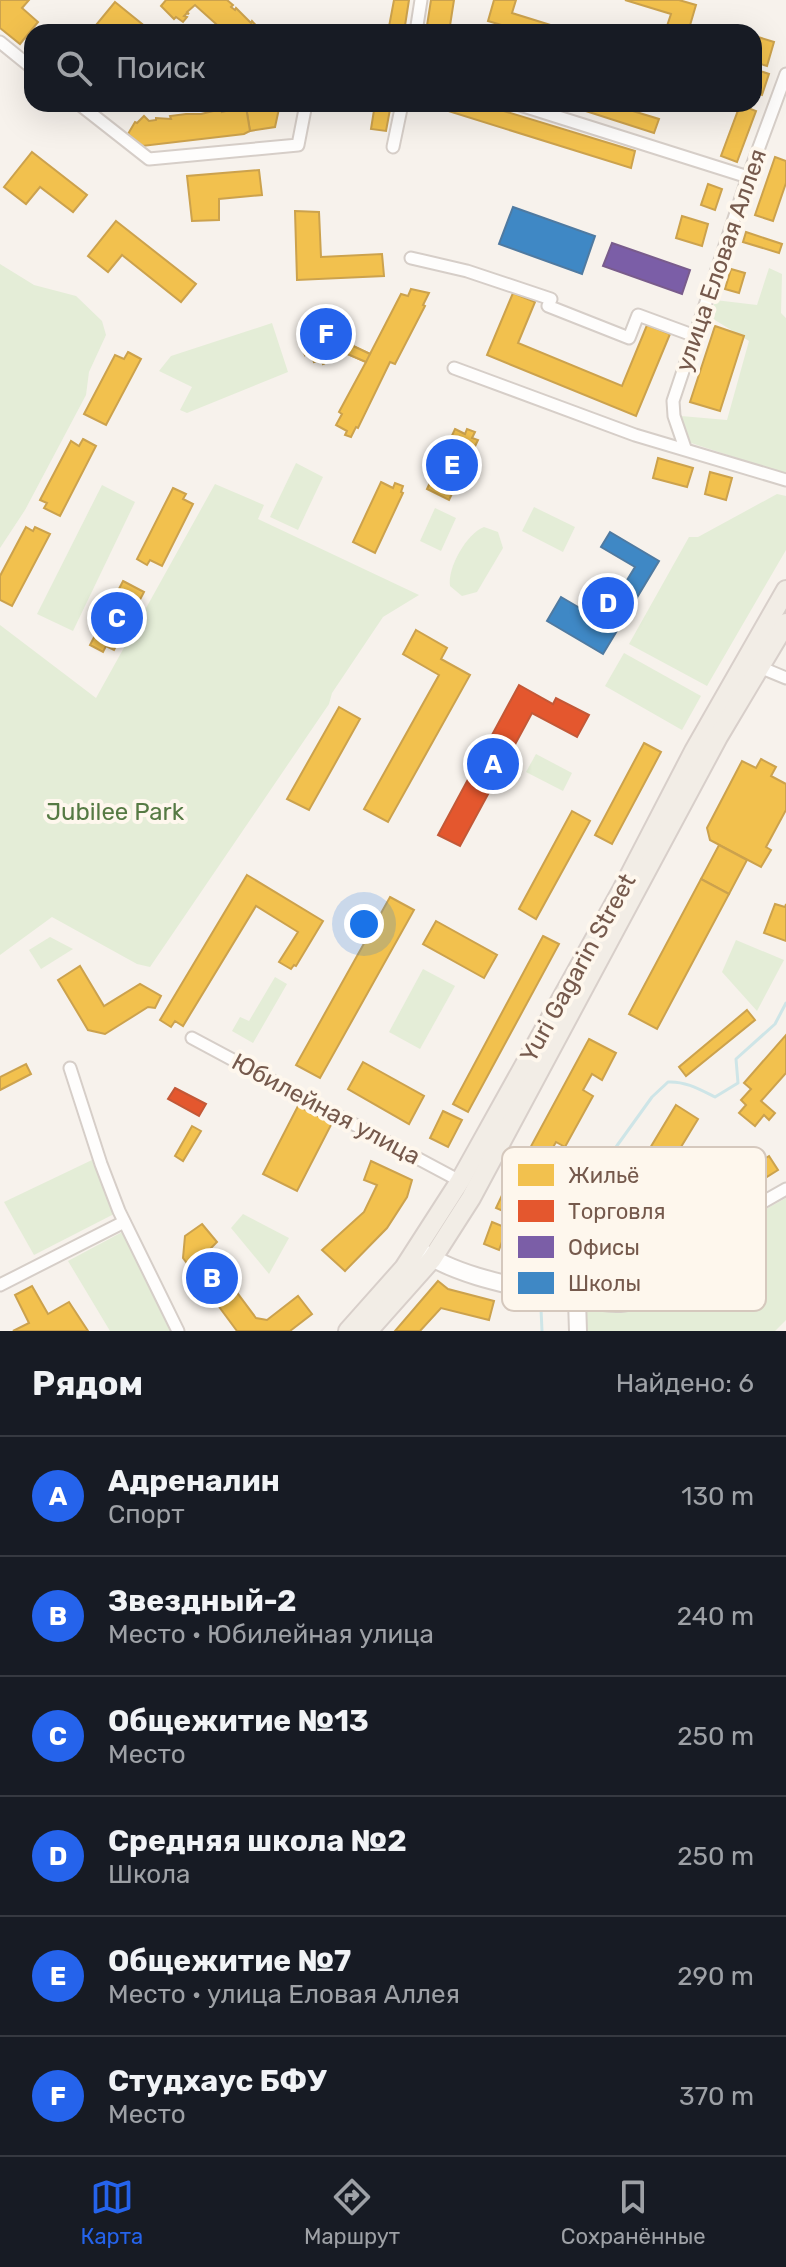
<!DOCTYPE html>
<html lang="ru">
<head>
<meta charset="utf-8">
<style>
	:root { --surface:#171b24; --page:#242831; --text:#f1f3f6; --muted:#9ea1a6; --line:#363941; --accent:#2563eb }
	body { margin:0; font-family:Rubik,sans-serif; background:var(--page); color:var(--text) }
	.you { position:absolute; left:364px; top:924px; width:28px; height:28px; margin:-20px; border:6px solid #fff; border-radius:50%; background:#1a73e8; box-shadow:0 0 0 12px #1a73e833 }
	.badge { display:grid; place-items:center; width:52px; height:52px; border-radius:50%; background:var(--accent); color:#fff; font-size:26px; font-weight:700 }
	.pin { position:absolute; translate:-50% -50%; border:4px solid #fff; box-shadow:0 2px 8px #0006 }
	.list { margin:0; padding:0; list-style:none }
	h2 { display:flex; justify-content:space-between; align-items:center; height:104px; margin:0; padding:0 32px; font-size:34px }
	h2 small { font-size:26px; font-weight:400; color:var(--muted) }
	.list li { display:grid; grid-template-columns:52px 1fr auto; gap:24px; align-items:center; box-sizing:border-box; height:120px; padding:0 32px; border-top:2px solid var(--line) }
	.list b { display:block; font-size:30px; white-space:nowrap }
	.list p { margin:0; font-size:26px; white-space:nowrap; color:var(--muted) }
	.list em { font-size:26px; font-style:normal; color:var(--muted) }
	.icon { flex:none; width:44px; height:44px; fill:none; stroke:currentColor; stroke-width:2; stroke-linecap:round; stroke-linejoin:round }
	.map { position:relative; flex:none; width:786px; height:1331px; overflow:hidden }
	.search { position:absolute; background:var(--surface); box-shadow:0 8px 32px #0002; left:24px; right:24px; top:24px; height:88px; display:flex; align-items:center; gap:20px; box-sizing:border-box; padding:0 28px; border-radius:24px; color:var(--muted); font-size:30px }
	.sheet { height:824px; background:var(--surface) }
	nav { display:flex; justify-content:space-around; align-items:center; box-sizing:border-box; height:112px; border-top:2px solid var(--line); background:var(--surface); font-size:22px; color:var(--muted) }
	nav a { display:grid; justify-items:center; gap:4px }
	nav .on { color:var(--accent) }
	.map>svg:first-child { display:block }
</style>
</head>
<body>
<div class="map">
<svg width="786" height="1331" viewBox="0 0 786 1331">
	<rect width="100%" height="100%" fill="#f7f2ec"/>
	<g fill="#e4edd7">
		<polygon points="0,264 34,285 76,296 102,321 106,335 89,372 86,395 25,510 0,548"/>
		<polygon points="769,268 782,274 781,313 786,318 786,474 688,442 681,416 727,420 749,341 710,317 715,300 757,305"/>
		<polygon points="272,323 288,372 187,413 180,410 192,387 159,371 171,356"/>
		<polygon points="296,463 323,477 298,530 270,517"/>
		<polygon points="215,484 264,505 258,519 419,595 383,617 332,693 329,704 150,967 137,964 52,917 0,955 0,625 96,698"/>
		<polygon points="102,485 135,502 73,631 37,614"/>
		<polygon points="777,494 786,496 786,550 707,686 629,644 689,537 698,537"/>
		<polygon points="534,507 575,527 563,552 522,531"/>
		<polygon points="435,508 456,518 441,551 420,541"/>
		<path d="M484,527L498,532L503,548L477,592L462,596L450,586C447,568 467,533 484,527Z"/>
		<polygon points="624,653 701,696 682,730 605,686"/>
		<polygon points="536,754 572,773 563,791 526,772"/>
		<polygon points="50,937 73,949 41,969 29,950"/>
		<polygon points="736,940 784,960 757,1011 722,972"/>
		<polygon points="423,969 455,986 420,1049 389,1032"/>
		<polygon points="275,977 287,984 253,1043 232,1031 240,1017 249,1021"/>
		<polygon points="92,1160 114,1214 34,1255 4,1202"/>
		<polygon points="786,1198 786,1320 775,1331 586,1331 587,1312 642,1310 680,1256"/>
		<polygon points="243,1214 289,1238 269,1274 231,1228"/>
		<polygon points="126,1230 178,1331 110,1331 68,1261"/>
	</g>
	<g fill="#f2c14e" stroke="#cca24d" stroke-width="2">
		<polygon points="0,0 29,0 22,8 38,22 20,44 0,28"/>
		<polygon points="166,0 227,0 233,5 231,7 235,10 236,8 251,23 252,21 262,32 225,32 195,5 187,12 189,14 187,13 184,16 187,17 183,22 176,17 174,19 161,6"/>
		<polygon points="394,0 409,0 404,32 388,32"/>
		<polygon points="431,0 454,0 449,32 426,32"/>
		<polygon points="494,0 516,0 512,13 573,32 506,32 508,27 488,21"/>
		<polygon points="625,0 679,0 696,5 688,32 665,32 671,14"/>
		<polygon points="115,2 147,28 144,32 105,32 96,25"/>
		<polygon points="755,36 774,42 767,66 754,62"/>
		<polygon points="754,69 769,74 762,95 754,92"/>
		<polygon points="255,104 280,104 275,127 250,131 246,107 255,107"/>
		<polygon points="375,104 391,104 386,131 371,129"/>
		<polygon points="426,104 481,104 635,151 631,168"/>
		<polygon points="564,104 610,104 659,119 654,133"/>
		<polygon points="740,105 756,111 737,162 721,156"/>
		<polygon points="246,107 250,131 244,134 142,146 128,134 135,122 137,123 144,116 149,121 156,120 156,118 171,119 170,116 186,114 201,114 222,109 222,112 226,111 226,109 236,108 236,110"/>
		<polygon points="32,152 87,195 73,212 40,187 26,204 4,187"/>
		<polygon points="775,157 786,161 786,183 773,221 755,215"/>
		<polygon points="259,170 262,195 219,199 219,220 192,221 187,176"/>
		<polygon points="708,184 722,189 715,210 701,205"/>
		<polygon points="295,211 319,212 321,257 382,254 384,276 297,280"/>
		<polygon points="682,216 708,224 702,246 676,238"/>
		<polygon points="116,221 196,284 181,302 122,255 108,272 88,256"/>
		<polygon points="746,232 782,244 779,253 743,242"/>
		<polygon points="731,269 745,273 739,293 725,289"/>
		<polygon points="411,289 429,293 423,305 425,306 395,364 390,362 358,428 356,427 351,437 345,435 347,431 336,425 342,414 339,412 366,362 343,352 329,357 330,361 323,364 321,359 314,362 311,352 305,355 303,349 307,347 301,324 340,311 351,345 370,354 401,294 408,296"/>
		<polygon points="513,293 535,302 518,343 622,386 647,325 670,334 636,416 487,355"/>
		<polygon points="340,311 351,345 370,354 366,362 343,352 329,357 330,361 323,364 321,359 314,362 311,352 305,355 303,349 307,347 301,324"/>
		<polygon points="715,326 744,336 720,411 690,402"/>
		<polygon points="128,352 141,359 106,425 84,414 115,355 124,359"/>
		<polygon points="455,429 465,434 467,429 475,432 472,438 478,440 449,500 427,489"/>
		<polygon points="83,439 96,446 60,516 44,508 47,503 40,500 71,441 79,446"/>
		<polygon points="658,458 693,468 687,487 653,478"/>
		<polygon points="710,472 732,478 726,500 705,494"/>
		<polygon points="381,482 393,488 395,483 403,486 401,492 403,493 375,553 353,542"/>
		<polygon points="173,488 186,494 183,499 193,504 162,566 150,560 147,565 137,559"/>
		<polygon points="26,527 33,531 35,527 50,534 12,606 0,600 0,576"/>
		<polygon points="123,581 144,592 114,650 106,646 103,652 90,645"/>
		<polygon points="416,630 447,648 441,659 470,675 388,822 364,809 439,675 403,654"/>
		<polygon points="339,707 360,719 309,810 287,799"/>
		<polygon points="644,743 661,752 612,844 595,835"/>
		<polygon points="761,759 776,767 771,776 786,784 786,810 766,847 771,850 761,867 710,840 707,828 742,761 756,768"/>
		<polygon points="572,811 590,821 536,919 519,909"/>
		<polygon points="719,845 747,860 729,894 701,879"/>
		<polygon points="247,875 323,921 296,966 294,965 291,969 279,962 298,932 256,906 183,1026 175,1021 171,1027 160,1020"/>
		<polygon points="701,879 729,894 657,1029 629,1014"/>
		<polygon points="390,897 414,910 320,1078 296,1065"/>
		<polygon points="775,904 785,907 786,904 786,941 764,933"/>
		<polygon points="436,921 497,955 484,978 423,944"/>
		<polygon points="543,936 559,944 468,1112 453,1104"/>
		<polygon points="80,966 104,1006 140,984 161,996 155,1008 148,1007 105,1034 88,1030 58,980"/>
		<polygon points="747,1010 755,1020 686,1076 679,1067"/>
		<polygon points="786,1035 786,1073 761,1101 775,1113 769,1120 764,1115 755,1126 739,1113 746,1105 741,1100 751,1089 744,1083"/>
		<polygon points="589,1039 616,1053 602,1080 592,1074 583,1090 593,1096 565,1147 556,1142 547,1158 556,1164 543,1189 516,1174"/>
		<polygon points="363,1062 424,1096 409,1124 348,1089"/>
		<polygon points="26,1064 31,1074 0,1090 0,1077"/>
		<polygon points="676,1105 698,1119 642,1211 620,1198"/>
		<polygon points="298,1106 332,1123 297,1191 263,1174"/>
		<polygon points="443,1111 462,1120 448,1147 430,1138"/>
		<polygon points="192,1126 201,1131 183,1161 175,1156"/>
		<polygon points="769,1156 778,1170 762,1180 753,1166"/>
		<polygon points="371,1161 412,1180 407,1197 387,1228 345,1271 322,1250 364,1212 377,1185 364,1180"/>
		<polygon points="504,1191 523,1200 515,1216 496,1208"/>
		<polygon points="492,1222 507,1228 499,1250 484,1244"/>
		<polygon points="202,1224 217,1242 211,1248 209,1253 212,1259 256,1318 267,1320 298,1296 312,1314 290,1331 237,1331 183,1258 185,1236"/>
		<polygon points="438,1281 448,1289 494,1301 489,1320 441,1308 420,1331 395,1331"/>
		<polygon points="32,1286 48,1314 69,1302 88,1331 13,1331 29,1323 15,1295"/>
	</g>
	<g fill="#e4572e" stroke="#c35837" stroke-width="2">
		<polygon points="519,685 553,704 556,698 589,715 577,737 532,713 460,846 438,835"/>
		<polygon points="175,1088 206,1104 199,1116 168,1099"/>
	</g>
	<polygon fill="#7b5ea7" stroke="#795c8c" stroke-width="2" points="612,243 690,270 682,294 603,266"/>
	<g fill="#3f88c5" stroke="#4f7aa1" stroke-width="2">
		<polygon points="513,207 595,236 582,274 499,244"/>
		<polygon points="610,532 659,561 603,654 547,621 561,597 602,621 635,567 601,547"/>
	</g>
	<g fill="none" stroke-linecap="round" stroke-linejoin="round">
		<g stroke="#cee5e7" stroke-width="3">
			<path d="M547,1288L551,1274L582,1223L588,1203L596,1192L616,1147L652,1097L668,1082C685,1081 699,1089 715,1097L738,1083L736,1059L775,1024L786,1003"/>
			<polyline points="542,1331 541,1309 544,1299"/>
		</g>
		<defs>
			<g id="street">
				<polyline points="416,32 421,0"/>
				<polyline points="0,42 32,68"/>
				<polyline points="79,104 149,159 298,145 306,104"/>
				<polyline points="517,104 748,177"/>
				<polyline points="393,147 402,104"/>
				<polyline points="411,258 467,271 551,299 548,306 629,338 638,315 695,336"/>
				<polyline points="454,368 635,435 786,480"/>
				<polyline points="685,448 674,416 673,401 748,177 786,74"/>
				<polyline points="757,666 786,678"/>
				<polyline points="192,1038 460,1181"/>
				<polyline points="70,1068 101,1164 119,1211 178,1331"/>
				<polyline points="0,1285 124,1222"/>
				<path d="M577,1300C651,1317 637,1295 679,1250L786,1189"/>
			</g>
			<path id="secondary" d="M418,1249C459,1279 527,1288 577,1300L578,1331"/>
			<g id="primary">
				<polyline points="348,1331 404,1268 460,1181 622,890 694,751 786,590"/>
				<polyline points="368,1331 432,1259 471,1198 718,737 786,623"/>
			</g>
		</defs>
		<use href="#street" stroke="#d6cec8" stroke-width="15"/>
		<use href="#secondary" stroke="#d6cec8" stroke-width="20"/>
		<use href="#primary" stroke="#d8cfca" stroke-width="22"/>
		<use href="#street" stroke="#fefdfc" stroke-width="11"/>
		<use href="#secondary" stroke="#fefdfc" stroke-width="16"/>
		<use href="#primary" stroke="#f2ede6" stroke-width="18"/>
	</g>
	<g text-anchor="middle" dominant-baseline="central" stroke-width="8" stroke-linejoin="round" paint-order="stroke">
		<g font-size="24" fill="#75594c" stroke="#fef7ed">
			<text transform="translate(721 260) rotate(-71)">улица Еловая Аллея</text>
			<text transform="translate(578 968) rotate(-61)">Yuri Gagarin Street</text>
			<text transform="translate(326 1109) rotate(28)">Юбилейная улица</text>
		</g>
		<g font-size="24" fill="#567a44" stroke="#fef7ed">
			<text x="115" y="812">Jubilee Park</text>
		</g>
	</g>
	<rect x="502" y="1147" width="264" height="164" rx="12" fill="#fef7ed" stroke="#d5c8bd" stroke-width="2"/>
	<rect x="518" y="1164" width="36" height="22" fill="#f2c14e"/>
	<rect x="518" y="1200" width="36" height="22" fill="#e4572e"/>
	<rect x="518" y="1236" width="36" height="22" fill="#7b5ea7"/>
	<rect x="518" y="1272" width="36" height="22" fill="#3f88c5"/>
	<g font-size="22" fill="#75594c">
		<text x="568" y="1183">Жильё</text>
		<text x="568" y="1219">Торговля</text>
		<text x="568" y="1255">Офисы</text>
		<text x="568" y="1291">Школы</text>
	</g>
</svg>
<div class="you"></div>
<div class="pin badge" style="left:493px;top:764px">A</div>
<div class="pin badge" style="left:212px;top:1278px">B</div>
<div class="pin badge" style="left:117px;top:618px">C</div>
<div class="pin badge" style="left:608px;top:603px">D</div>
<div class="pin badge" style="left:452px;top:465px">E</div>
<div class="pin badge" style="left:326px;top:334px">F</div>
<div class="search"><svg class="icon" aria-label="search" viewBox="0 0 24 24"><circle cx="10" cy="10" r="6"/><path d="M15 15l6 6"/></svg>Поиск</div>
</div>
<section class="sheet">
<h2>Рядом<small>Найдено: 6</small></h2>
<ul class="list">
<li><span class="badge">A</span><div><b>Адреналин</b><p>Спорт</p></div><em>130 m</em></li>
<li><span class="badge">B</span><div><b>Звездный-2</b><p>Место · Юбилейная улица</p></div><em>240 m</em></li>
<li><span class="badge">C</span><div><b>Общежитие №13</b><p>Место</p></div><em>250 m</em></li>
<li><span class="badge">D</span><div><b>Средняя школа №2</b><p>Школа</p></div><em>250 m</em></li>
<li><span class="badge">E</span><div><b>Общежитие №7</b><p>Место · улица Еловая Аллея</p></div><em>290 m</em></li>
<li><span class="badge">F</span><div><b>Студхаус БФУ</b><p>Место</p></div><em>370 m</em></li>
</ul>
</section>
<nav>
<a class="on"><svg class="icon" aria-label="map" viewBox="0 0 24 24"><path d="M3 6l6-2 6 2 6-2v14l-6 2-6-2-6 2zM9 4v14M15 6v14"/></svg>Карта</a>
<a><svg class="icon" aria-label="directions" viewBox="0 0 24 24"><path d="M12 3l9 9-9 9-9-9zM9 14v-3h6M13 9l2 2-2 2"/></svg>Маршрут</a>
<a><svg class="icon" aria-label="saved" viewBox="0 0 24 24"><path d="M7 4h10v16l-5-4-5 4z"/></svg>Сохранённые</a>
</nav>
</body>
</html>
